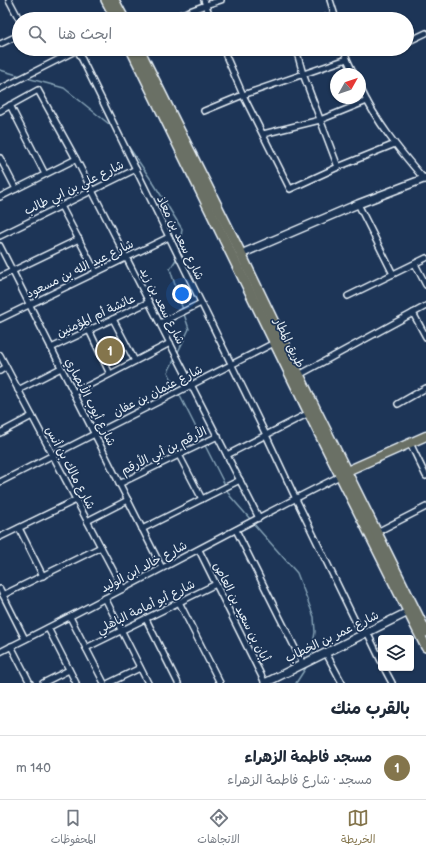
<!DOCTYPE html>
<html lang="ar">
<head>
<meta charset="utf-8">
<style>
	:root { --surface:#fff; --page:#f2f2f3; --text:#1f2937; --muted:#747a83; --line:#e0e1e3; --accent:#84754c }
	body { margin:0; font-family:"Balsamiq Sans","Playpen Sans Arabic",sans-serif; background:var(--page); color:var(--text); direction:rtl }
	.controls { position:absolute; right:12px; bottom:12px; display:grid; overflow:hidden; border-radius:4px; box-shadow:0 1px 3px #0004 }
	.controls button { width:36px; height:36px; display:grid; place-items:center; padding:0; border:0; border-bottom:1px solid var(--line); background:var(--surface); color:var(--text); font:20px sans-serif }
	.compass { position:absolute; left:330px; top:68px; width:36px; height:36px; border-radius:50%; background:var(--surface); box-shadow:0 1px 3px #0004; rotate:50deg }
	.you { position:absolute; left:182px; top:294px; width:14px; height:14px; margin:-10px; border:3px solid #fff; border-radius:50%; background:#1a73e8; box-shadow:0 0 0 6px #1a73e833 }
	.badge { display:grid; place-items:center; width:26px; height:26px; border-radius:50%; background:var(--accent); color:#fff; font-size:13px; font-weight:700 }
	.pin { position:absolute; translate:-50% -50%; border:2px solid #fff; box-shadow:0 1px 4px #0006 }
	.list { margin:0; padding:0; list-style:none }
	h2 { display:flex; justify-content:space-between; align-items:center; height:52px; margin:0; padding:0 16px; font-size:17px }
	h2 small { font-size:13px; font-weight:400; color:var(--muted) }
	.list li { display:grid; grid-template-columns:26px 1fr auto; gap:12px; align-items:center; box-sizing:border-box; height:64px; padding:0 16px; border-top:1px solid var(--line) }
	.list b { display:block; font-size:15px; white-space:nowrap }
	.list p { margin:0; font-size:13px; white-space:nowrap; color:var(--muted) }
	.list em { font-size:13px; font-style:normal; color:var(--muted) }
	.icon { flex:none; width:22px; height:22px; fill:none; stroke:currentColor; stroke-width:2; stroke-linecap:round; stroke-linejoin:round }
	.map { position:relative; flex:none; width:426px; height:683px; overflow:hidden; direction:ltr }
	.search { position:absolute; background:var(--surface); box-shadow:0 1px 3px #0004; left:12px; right:12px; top:12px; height:44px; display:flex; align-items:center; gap:10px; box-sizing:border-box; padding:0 14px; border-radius:22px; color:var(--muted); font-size:15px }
	.sheet { height:116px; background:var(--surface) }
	nav { display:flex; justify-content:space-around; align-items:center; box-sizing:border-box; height:56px; border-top:1px solid var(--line); background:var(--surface); font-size:11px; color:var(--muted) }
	nav a { display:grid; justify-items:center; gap:2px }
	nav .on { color:var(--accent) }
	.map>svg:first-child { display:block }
</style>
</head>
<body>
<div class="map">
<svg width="426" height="683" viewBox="0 0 426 683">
	<rect width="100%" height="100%" fill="#1d3557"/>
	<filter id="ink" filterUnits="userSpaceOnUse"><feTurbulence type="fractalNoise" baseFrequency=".025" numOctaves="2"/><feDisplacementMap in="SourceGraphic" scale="8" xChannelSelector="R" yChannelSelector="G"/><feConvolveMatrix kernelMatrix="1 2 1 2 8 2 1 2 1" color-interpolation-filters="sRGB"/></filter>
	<g filter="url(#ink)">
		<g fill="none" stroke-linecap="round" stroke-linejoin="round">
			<g stroke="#84a1b5" stroke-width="1.5">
				<polyline points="0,70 21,76"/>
				<polyline points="27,78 64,88 114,128"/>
				<polyline points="126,143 154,184 182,229 179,252"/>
				<polyline points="177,258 170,269 183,310"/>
				<polyline points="177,354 189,329 184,314"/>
				<polyline points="175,358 168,372 177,390"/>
				<polyline points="179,394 225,485"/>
				<polyline points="226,488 230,496 251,520"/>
				<polyline points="253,523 297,573 314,617 315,632 311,657"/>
				<polyline points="296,683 307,666"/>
			</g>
			<defs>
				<g id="street">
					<polyline points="9,0 19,19"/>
					<polyline points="204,0 211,19"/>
					<polyline points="330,0 336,19"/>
					<polyline points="52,19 58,19"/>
					<polyline points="168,19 206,5 221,0"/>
					<polyline points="320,19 334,15"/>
					<polyline points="407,42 426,33"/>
					<polyline points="0,44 19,35"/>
					<polyline points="77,49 266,435 296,499 362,635"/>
					<polyline points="223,49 243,95 290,189 338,167 395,144"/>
					<polyline points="296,49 303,74 338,167"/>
					<polyline points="344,49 347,59 354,74"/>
					<path d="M360,87C376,122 400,151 425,180"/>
					<polyline points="0,89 79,49"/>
					<polyline points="10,105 45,174"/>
					<polyline points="0,111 38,90 76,159 259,518"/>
					<polyline points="204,111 243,95 347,59"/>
					<polyline points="263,134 320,120 367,101"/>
					<polyline points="0,158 16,189"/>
					<polyline points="0,197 76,159"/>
					<polyline points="358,204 393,274"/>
					<polyline points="61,206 96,272"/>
					<polyline points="0,236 136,169"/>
					<polyline points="0,246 162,568"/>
					<polyline points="415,264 426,285"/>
					<polyline points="0,277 79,239"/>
					<polyline points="348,296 426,258"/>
					<polyline points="413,313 426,337"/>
					<polyline points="0,319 169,237"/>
					<polyline points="113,319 135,361"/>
					<polyline points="160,323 201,303"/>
					<polyline points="89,330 110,374"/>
					<polyline points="51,348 149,302"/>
					<polyline points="0,355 123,589"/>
					<polyline points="0,371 6,367"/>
					<polyline points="299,375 426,306"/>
					<polyline points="18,390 61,368"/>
					<polyline points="74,393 170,343"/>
					<polyline points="398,404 426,388"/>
					<polyline points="0,433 32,416"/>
					<polyline points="410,443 426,476"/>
					<polyline points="179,455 202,499"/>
					<polyline points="227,455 309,413"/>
					<polyline points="0,482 276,342"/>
					<polyline points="119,484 218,436"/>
					<polyline points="87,521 128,500"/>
					<polyline points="19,528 43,576"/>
					<polyline points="142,529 240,480"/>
					<polyline points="236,530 303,664"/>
					<polyline points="377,532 426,507"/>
					<polyline points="0,537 76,500"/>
					<polyline points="199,550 265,683"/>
					<polyline points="0,589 25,639"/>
					<polyline points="3,595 101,547"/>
					<polyline points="105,598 148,683"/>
					<polyline points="179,602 220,683"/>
					<polyline points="70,617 104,683"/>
					<polyline points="146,619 178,683"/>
					<polyline points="48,628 76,683"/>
					<polyline points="367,632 381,661"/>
					<polyline points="11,646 30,683"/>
					<polyline points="86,648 216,584"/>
					<path d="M0,652C115,595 226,533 340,476"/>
					<polyline points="326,653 342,683"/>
					<polyline points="384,668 392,683"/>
					<polyline points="43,683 69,670"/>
					<polyline points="109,683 140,668"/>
				</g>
				<g id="secondary">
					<polyline points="241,254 358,204 426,178"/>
					<polyline points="265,683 408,612"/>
				</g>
				<polyline id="primary" points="347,471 426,436"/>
				<g id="highway">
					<polyline points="106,0 116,19"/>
					<polyline points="114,0 124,19"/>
					<polyline points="131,49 309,413 426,647"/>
					<polyline points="139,49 241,254 316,410 426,632"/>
				</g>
			</defs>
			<use href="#street" stroke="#e8f1f8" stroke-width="8"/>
			<use href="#secondary" stroke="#e8f1f8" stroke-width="10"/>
			<use href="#primary" stroke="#e8f1f8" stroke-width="11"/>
			<use href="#highway" stroke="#e8f1f8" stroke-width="12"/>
			<use href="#street" stroke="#1d3557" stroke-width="5"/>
			<use href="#secondary" stroke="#1d3557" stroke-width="7"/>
			<use href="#primary" stroke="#6b7065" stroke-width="8"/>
			<use href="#highway" stroke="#6b7065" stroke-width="9"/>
		</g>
	</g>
	<g text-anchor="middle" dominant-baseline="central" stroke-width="3.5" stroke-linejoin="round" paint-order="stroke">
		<g font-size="12" fill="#e8f1f8" stroke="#1d3557">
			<text transform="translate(74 188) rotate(-26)">شارع علي بن ابي طالب</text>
			<text transform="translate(180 238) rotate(64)">شارع سعد بن معاذ</text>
			<text transform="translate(80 269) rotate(-26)">شارع عبد الله بن مسعود</text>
			<text transform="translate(162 306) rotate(63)">شارع سعد بن زيد</text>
			<text transform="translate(96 316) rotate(-25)">عائشة أم المؤمنين</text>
			<text transform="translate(289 343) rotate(64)">طريق المطار</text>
			<text transform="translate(158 391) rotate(-27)">شارع عثمان بن عفان</text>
			<text transform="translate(90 402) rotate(63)">شارع أيوب الأنصاري</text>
			<text transform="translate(164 451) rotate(-26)">الأرقم بن أبي الأرقم</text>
			<text transform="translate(70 468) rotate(62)">شارع مالك بن أنس</text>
			<text transform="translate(144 567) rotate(-28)">شارع خالد ابن الوليد</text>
			<text transform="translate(146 607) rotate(-26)">شارع أبو أمامة الباهلي</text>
			<text transform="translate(241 612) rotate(63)">أبان بن سعيد بن العاص</text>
			<text transform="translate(332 637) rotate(-26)">شارع عمر بن الخطاب</text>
		</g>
	</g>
</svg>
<div class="controls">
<button><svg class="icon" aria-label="layers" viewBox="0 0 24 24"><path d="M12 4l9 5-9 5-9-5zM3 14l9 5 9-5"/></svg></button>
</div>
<svg class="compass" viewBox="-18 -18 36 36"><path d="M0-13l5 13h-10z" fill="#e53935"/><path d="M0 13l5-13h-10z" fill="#747a83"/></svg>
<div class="you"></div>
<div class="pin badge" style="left:110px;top:351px">1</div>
<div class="search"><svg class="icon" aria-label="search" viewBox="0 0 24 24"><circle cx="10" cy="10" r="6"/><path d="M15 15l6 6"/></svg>ابحث هنا</div>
</div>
<section class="sheet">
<h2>بالقرب منك<small></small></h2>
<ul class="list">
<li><span class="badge">1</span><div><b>مسجد فاطمة الزهراء</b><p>مسجد · شارع فاطمة الزهراء</p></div><em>140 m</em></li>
</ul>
</section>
<nav>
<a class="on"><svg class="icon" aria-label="map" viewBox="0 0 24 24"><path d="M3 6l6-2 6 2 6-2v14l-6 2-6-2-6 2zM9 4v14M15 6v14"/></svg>الخريطة</a>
<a><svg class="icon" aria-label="directions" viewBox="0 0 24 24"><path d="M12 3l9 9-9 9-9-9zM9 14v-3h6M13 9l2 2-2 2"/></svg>الاتجاهات</a>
<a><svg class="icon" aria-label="saved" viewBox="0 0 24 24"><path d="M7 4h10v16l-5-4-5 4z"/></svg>المحفوظات</a>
</nav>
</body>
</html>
